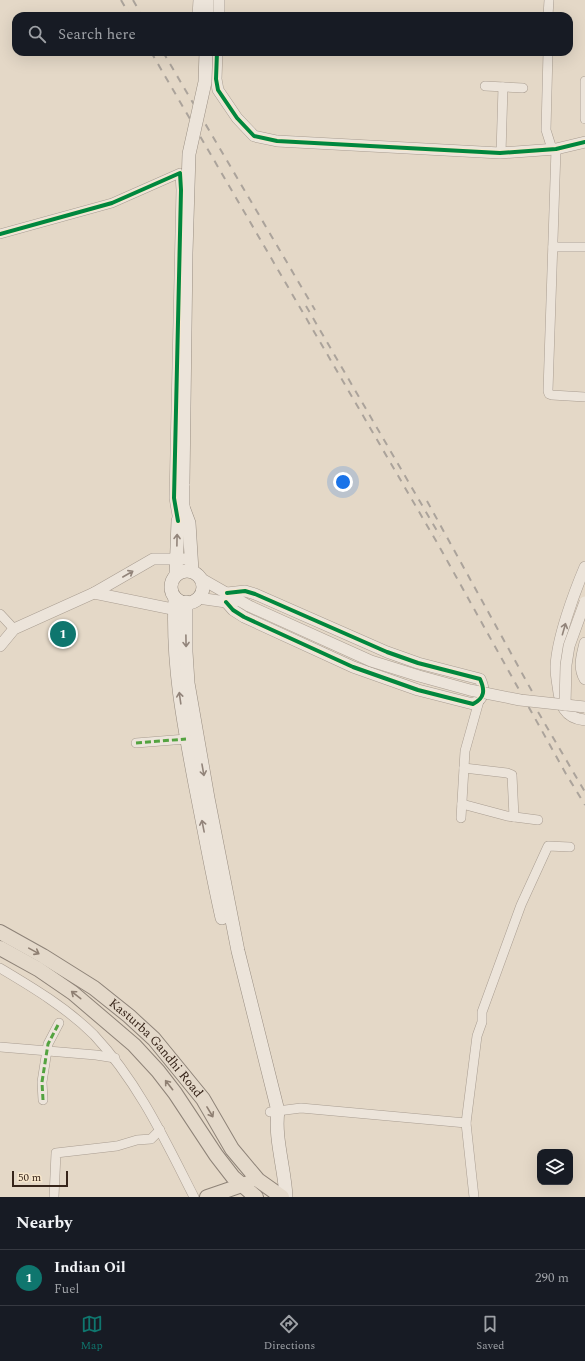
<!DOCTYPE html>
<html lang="en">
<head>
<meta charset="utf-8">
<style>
	:root { --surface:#171b24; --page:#20242c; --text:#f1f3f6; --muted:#9ea1a6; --line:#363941; --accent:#0f766e }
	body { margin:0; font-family:Spectral,serif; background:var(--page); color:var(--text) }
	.controls { position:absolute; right:12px; bottom:12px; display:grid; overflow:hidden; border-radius:8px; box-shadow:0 4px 16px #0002 }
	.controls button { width:36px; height:36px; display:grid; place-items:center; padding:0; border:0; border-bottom:1px solid var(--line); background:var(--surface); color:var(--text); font:20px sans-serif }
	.scale { position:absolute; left:12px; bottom:10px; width:56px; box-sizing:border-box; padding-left:4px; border:2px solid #37251a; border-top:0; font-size:11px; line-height:14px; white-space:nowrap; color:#37251a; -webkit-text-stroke:3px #f7e6cb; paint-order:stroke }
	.you { position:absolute; left:343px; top:482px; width:14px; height:14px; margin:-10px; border:3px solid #fff; border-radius:50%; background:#1a73e8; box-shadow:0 0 0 6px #1a73e833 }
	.badge { display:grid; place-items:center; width:26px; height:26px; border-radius:50%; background:var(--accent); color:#fff; font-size:13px; font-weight:700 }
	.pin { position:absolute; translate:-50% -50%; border:2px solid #fff; box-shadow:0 1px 4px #0006 }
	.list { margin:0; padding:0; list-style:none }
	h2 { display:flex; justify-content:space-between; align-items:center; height:52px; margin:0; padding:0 16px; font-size:17px }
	h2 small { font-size:13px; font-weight:400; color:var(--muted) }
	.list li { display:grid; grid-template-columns:26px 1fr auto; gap:12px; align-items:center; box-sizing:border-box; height:56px; padding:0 16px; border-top:1px solid var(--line) }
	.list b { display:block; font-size:15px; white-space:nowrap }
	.list p { margin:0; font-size:13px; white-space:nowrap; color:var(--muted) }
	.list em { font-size:13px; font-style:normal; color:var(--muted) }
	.icon { flex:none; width:22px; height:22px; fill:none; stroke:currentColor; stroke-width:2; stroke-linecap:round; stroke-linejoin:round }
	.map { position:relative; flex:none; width:585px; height:1197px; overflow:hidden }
	.search { position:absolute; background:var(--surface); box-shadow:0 4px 16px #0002; left:12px; right:12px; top:12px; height:44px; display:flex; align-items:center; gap:10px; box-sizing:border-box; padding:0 14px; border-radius:12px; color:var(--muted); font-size:15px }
	.sheet { height:108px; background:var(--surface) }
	nav { display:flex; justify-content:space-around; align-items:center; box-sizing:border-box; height:56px; border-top:1px solid var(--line); background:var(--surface); font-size:11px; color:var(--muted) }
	nav a { display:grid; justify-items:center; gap:2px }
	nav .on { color:var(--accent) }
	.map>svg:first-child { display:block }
</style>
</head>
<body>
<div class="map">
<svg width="585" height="1197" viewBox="0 0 585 1197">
	<rect width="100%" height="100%" fill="#e4d8c7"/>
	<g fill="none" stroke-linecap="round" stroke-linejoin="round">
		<defs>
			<g id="minor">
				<polyline points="197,16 198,0"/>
				<polyline points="548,16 549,0"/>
				<polyline points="548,52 546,130 552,149"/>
				<polyline points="585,81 585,119"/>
				<polyline points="485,86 523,88"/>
				<polyline points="556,149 548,391 549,394 552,395 585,397"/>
				<polyline points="501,153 503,87"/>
				<polyline points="0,234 112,203 180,173 181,190 174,498 178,521"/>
				<polyline points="553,247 585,247"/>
				<polyline points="0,614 14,629"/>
				<polyline points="136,743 186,739"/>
				<polyline points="464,768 507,773 512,775 514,817"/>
				<polyline points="462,804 507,816 538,820"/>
				<polyline points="461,818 465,751 479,701"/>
				<path d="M0,968C32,987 67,1008 94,1035C138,1082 165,1140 194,1197"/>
				<polyline points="0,1047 96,1055 115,1058"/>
				<polyline points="43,1100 42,1082 48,1044 59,1023"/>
				<polyline points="270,1112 301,1108 466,1123"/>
				<polyline points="54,1197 56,1153 117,1146 137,1140 151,1139 160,1130"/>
				<polyline points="474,1197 466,1123 477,1036 482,1022 482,1012 521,905 548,846 570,847"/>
			</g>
			<g id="tertiary">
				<polyline points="219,16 219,0"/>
				<polyline points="217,52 216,79 218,90 237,118 254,136 277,141 500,153 556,149 585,142"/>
				<path d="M585,567C574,593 557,639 556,667C556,673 557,680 558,686C560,704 564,718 585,720"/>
				<polyline points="200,578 249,606"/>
				<polyline points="94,593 182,611"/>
				<polyline points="198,598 233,603"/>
				<path d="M226,602L233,610L244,617L353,667L418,690L473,704C485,698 485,690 480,679L418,663L387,652L255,594L245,591L227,593"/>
				<path d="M585,643C582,656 578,667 585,679"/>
				<polyline points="0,646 14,629 94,593 153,559 191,559"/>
			</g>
			<g id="secondary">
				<polyline points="207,0 207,16"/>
				<polyline points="183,507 189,523 192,571"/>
				<circle cx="187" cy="587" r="16"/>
				<polyline points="176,574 178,521 183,507 183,484"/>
				<path d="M175,598C172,663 183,721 195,784C204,829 212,874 222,918"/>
				<path d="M186,602V652L188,683L208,798L238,951L278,1111C274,1137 285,1170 286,1197"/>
			</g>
			<g id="primary">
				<path id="s1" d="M0,932L43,956L94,988L129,1016L154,1039L203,1099L232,1149L258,1180L282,1197"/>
				<polyline points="0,948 38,969 73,993 134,1045 158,1071 175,1093 216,1155 233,1177 256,1197"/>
				<polyline points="207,1197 248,1183"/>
			</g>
		</defs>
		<use href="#minor" stroke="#a99d91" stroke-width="10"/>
		<use href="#tertiary" stroke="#a99d91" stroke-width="12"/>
		<use href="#secondary" stroke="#988d81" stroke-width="14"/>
		<use href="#primary" stroke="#8e8378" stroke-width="16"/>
		<use href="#minor" stroke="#ece4da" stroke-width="9"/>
		<use href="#tertiary" stroke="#ece4da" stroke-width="11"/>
		<use href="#secondary" stroke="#ece4da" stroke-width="13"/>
		<use href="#primary" stroke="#e4d9ca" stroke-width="14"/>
		<g stroke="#aba39b" stroke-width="2" stroke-dasharray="7 7" stroke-linecap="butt">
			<polyline points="121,0 130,16"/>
			<polyline points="133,0 142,16"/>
			<polyline points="151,52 439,546 566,774 585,805"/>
			<polyline points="163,52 315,310"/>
			<polyline points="306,306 440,536"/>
			<polyline points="427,501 539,704"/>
			<polyline points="531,700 585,792"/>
		</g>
		<defs>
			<g id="tertiary-bridge">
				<polyline points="249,606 371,661 419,676 470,690 520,700 585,707"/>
				<polyline points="565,705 566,665 569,646 585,602"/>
			</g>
			<polyline id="secondary-bridge" points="183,484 186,253 189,154 205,82 206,52"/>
		</defs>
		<use href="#tertiary-bridge" stroke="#a99d91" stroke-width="12" stroke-linecap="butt"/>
		<use href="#secondary-bridge" stroke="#988d81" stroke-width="14" stroke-linecap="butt"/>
		<use href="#tertiary-bridge" stroke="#ece4da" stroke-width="11"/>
		<use href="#secondary-bridge" stroke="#ece4da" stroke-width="13"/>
		<g stroke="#53a340" stroke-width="3" stroke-dasharray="6 3" stroke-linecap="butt">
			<polyline points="136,743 186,739"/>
			<polyline points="43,1100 42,1082 48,1044 59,1023"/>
		</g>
		<defs>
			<g id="cycleway">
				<polyline points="217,52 216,79 218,90 237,118 254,136 277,141 500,153 556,149 585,142"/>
				<polyline points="0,234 112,203 180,173 181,190 174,498 178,521"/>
				<path d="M226,602L233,610L244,617L353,667L418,690L473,704C485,698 485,690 480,679L418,663L387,652L255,594L245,591L227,593"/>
			</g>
		</defs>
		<use href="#cycleway" stroke="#f7e6cb" stroke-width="6"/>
		<use href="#cycleway" stroke="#00873e" stroke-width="4"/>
	</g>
	<defs><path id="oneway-shaft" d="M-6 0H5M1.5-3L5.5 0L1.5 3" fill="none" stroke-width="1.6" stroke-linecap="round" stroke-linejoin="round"/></defs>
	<g stroke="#92847a">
		<use href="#oneway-shaft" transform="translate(177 540) rotate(-89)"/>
		<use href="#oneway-shaft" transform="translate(128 574) rotate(-30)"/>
		<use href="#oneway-shaft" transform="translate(564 629) rotate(-74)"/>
		<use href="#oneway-shaft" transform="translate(186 641) rotate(89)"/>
		<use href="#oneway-shaft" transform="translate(180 698) rotate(-98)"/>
		<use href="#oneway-shaft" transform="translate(203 770) rotate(80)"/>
		<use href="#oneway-shaft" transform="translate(203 826) rotate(-101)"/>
	</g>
	<g stroke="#8e7f72">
		<use href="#oneway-shaft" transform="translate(34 951) rotate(29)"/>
		<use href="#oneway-shaft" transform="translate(76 995) rotate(-142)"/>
		<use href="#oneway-shaft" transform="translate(169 1085) rotate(-128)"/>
		<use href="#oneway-shaft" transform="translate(210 1112) rotate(59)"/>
	</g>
	<g text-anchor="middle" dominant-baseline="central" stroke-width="3" stroke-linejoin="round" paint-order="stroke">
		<g font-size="13" fill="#37251a" stroke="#f7e6cb">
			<text stroke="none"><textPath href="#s1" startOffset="196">Kasturba Gandhi Road</textPath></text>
		</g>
	</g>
</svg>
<div class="controls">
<button><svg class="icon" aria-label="layers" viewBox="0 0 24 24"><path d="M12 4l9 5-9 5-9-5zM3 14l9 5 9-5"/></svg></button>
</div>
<div class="scale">50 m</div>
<div class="you"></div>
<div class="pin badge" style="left:63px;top:634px">1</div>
<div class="search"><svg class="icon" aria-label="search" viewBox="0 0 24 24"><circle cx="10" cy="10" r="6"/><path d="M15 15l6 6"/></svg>Search here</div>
</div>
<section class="sheet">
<h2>Nearby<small></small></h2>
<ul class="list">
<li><span class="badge">1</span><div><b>Indian Oil</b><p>Fuel</p></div><em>290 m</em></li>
</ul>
</section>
<nav>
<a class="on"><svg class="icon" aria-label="map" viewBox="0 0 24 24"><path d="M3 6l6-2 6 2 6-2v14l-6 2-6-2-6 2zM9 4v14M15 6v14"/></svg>Map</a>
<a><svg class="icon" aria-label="directions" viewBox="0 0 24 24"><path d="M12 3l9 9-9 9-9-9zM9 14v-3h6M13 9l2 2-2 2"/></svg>Directions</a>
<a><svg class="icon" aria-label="saved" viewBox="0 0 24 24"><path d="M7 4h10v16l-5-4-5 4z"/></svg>Saved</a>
</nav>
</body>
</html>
